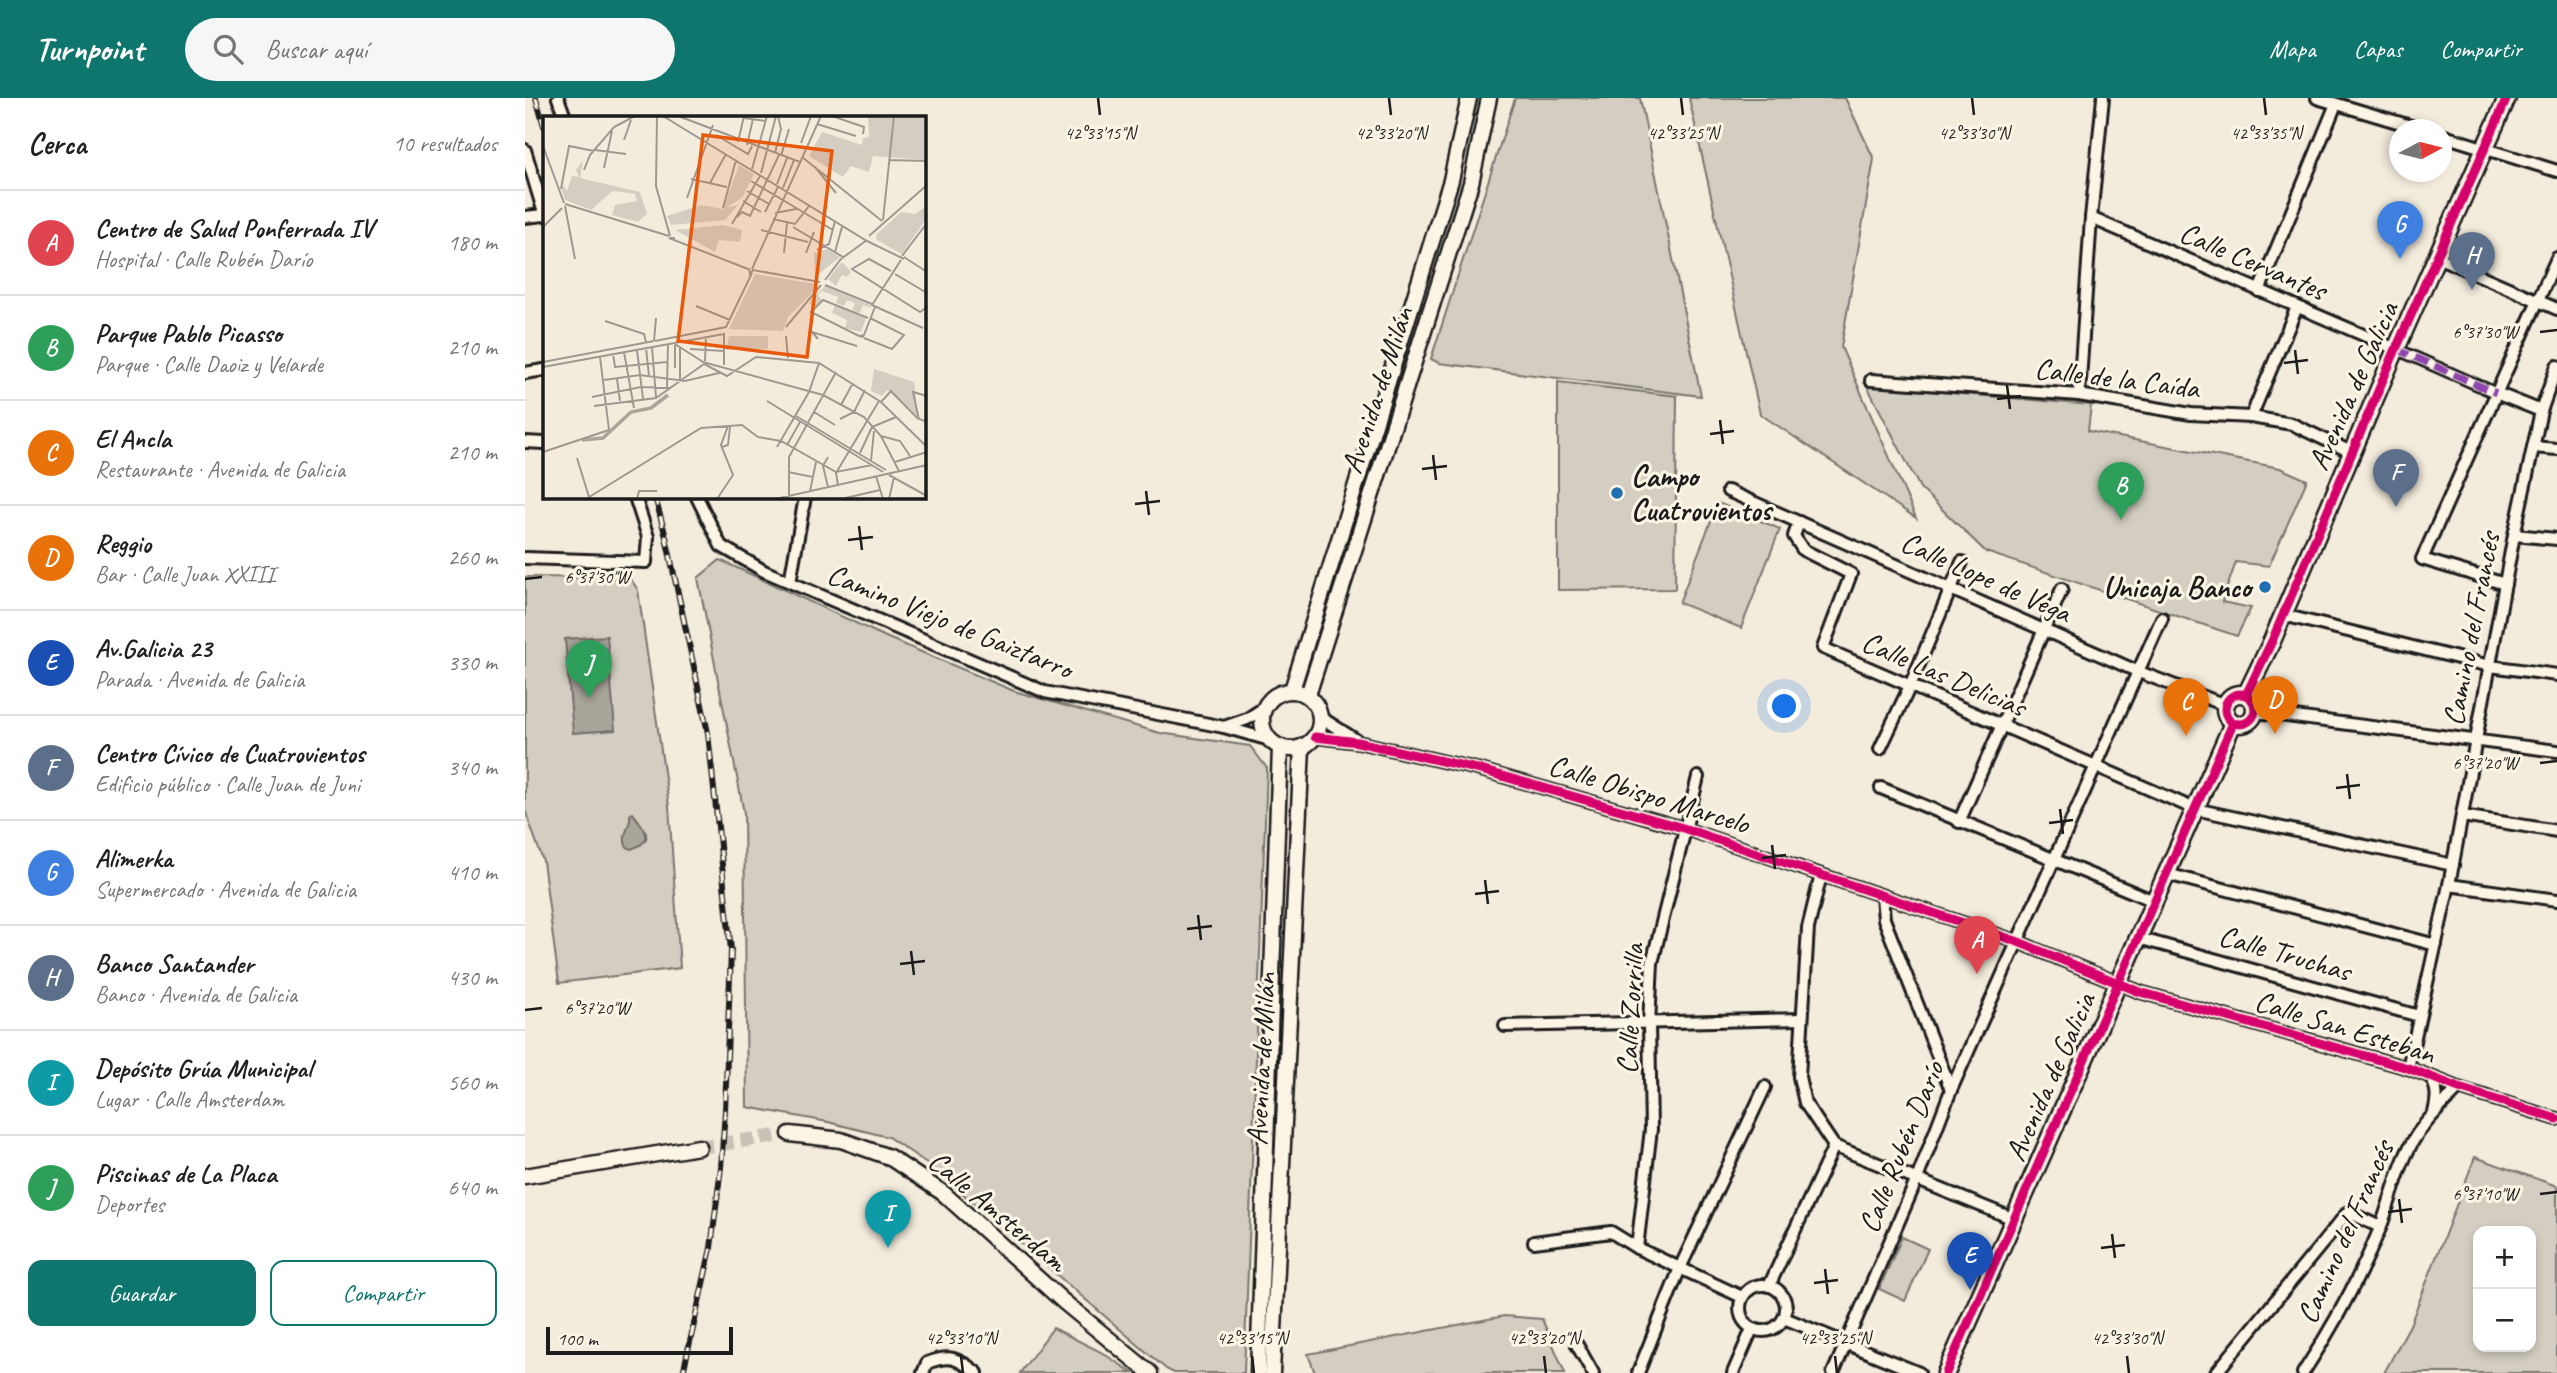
<!DOCTYPE html>
<html lang="es">
<head>
<meta charset="utf-8">
<style>
	:root { --surface:#fff; --page:#f6f6f6; --text:#222; --muted:#767676; --line:#e0e0e0; --accent:#0f766e }
	body { margin:0; font-family:Caveat,sans-serif; background:var(--page); color:var(--text) }
	.controls { position:absolute; right:21px; bottom:21px; display:grid; overflow:hidden; border-radius:14px; box-shadow:0 4px 10px #0003 }
	.controls button { width:63px; height:63px; display:grid; place-items:center; padding:0; border:0; border-bottom:2px solid var(--line); background:var(--surface); color:var(--text); font:35px sans-serif }
	.compass { position:absolute; left:1864px; top:21px; width:63px; height:63px; border-radius:50%; background:var(--surface); box-shadow:0 4px 10px #0003; rotate:83deg }
	.scale { position:absolute; left:21px; bottom:18px; width:187px; box-sizing:border-box; padding-left:7px; border:4px solid #1c1c1c; border-top:0; font-size:19px; line-height:24px; white-space:nowrap; color:#1c1c1c; -webkit-text-stroke:5px #fcf5e5; paint-order:stroke }
	.you { position:absolute; left:1260px; top:609px; width:24px; height:24px; margin:-18px; border:5px solid #fff; border-radius:50%; background:#1a73e8; box-shadow:0 0 0 10px #1a73e833 }
	.badge { display:grid; place-items:center; width:46px; height:46px; border-radius:50%; background:var(--accent); color:#fff; font-size:23px; font-weight:700 }
	.pin { position:absolute; translate:-50% -58px; filter:drop-shadow(0 2px 4px #0008) }
	.pin::after { content:''; position:absolute; top:37px; width:24px; height:21px; background:inherit; clip-path:polygon(0 0,100% 0,50% 100%) }
	.list { margin:0; padding:0; list-style:none }
	h2 { display:flex; justify-content:space-between; align-items:center; height:91px; margin:0; padding:0 28px; font-size:30px }
	h2 small { font-size:23px; font-weight:400; color:var(--muted) }
	.list li { display:grid; grid-template-columns:46px 1fr auto; gap:21px; align-items:center; box-sizing:border-box; height:105px; padding:0 28px; border-top:2px solid var(--line) }
	.list b { display:block; font-size:26px; white-space:nowrap }
	.list p { margin:0; font-size:23px; white-space:nowrap; color:var(--muted) }
	.list em { font-size:23px; font-style:normal; color:var(--muted) }
	.actions { display:flex; gap:14px; padding:21px 28px }
	.actions a { flex:1; padding:16px 0; border:2px solid var(--accent); border-radius:14px; text-align:center; font-size:24px; color:var(--accent) }
	.actions .main { background:var(--accent); color:#fff }
	.icon { flex:none; width:38px; height:38px; fill:none; stroke:currentColor; stroke-width:2; stroke-linecap:round; stroke-linejoin:round }
	.map { position:relative; flex:none; width:2032px; height:1275px; overflow:hidden }
	header { display:flex; align-items:center; gap:42px; box-sizing:border-box; height:98px; padding:0 35px; background:var(--accent); color:#fff }
	header strong { font-size:33px }
	nav { display:flex; gap:38px; margin-inline-start:auto; font-size:24px }
	.search { width:490px; height:63px; background:var(--page); display:flex; align-items:center; gap:18px; box-sizing:border-box; padding:0 24px; border-radius:38px; color:var(--muted); font-size:26px }
	main { display:flex }
	aside { flex:1; background:var(--surface) }
	.map>svg:first-child { display:block }
</style>
</head>
<body>
<header>
<strong>Turnpoint</strong>
<div class="search"><svg class="icon" aria-label="search" viewBox="0 0 24 24"><circle cx="10" cy="10" r="6"/><path d="M15 15l6 6"/></svg>Buscar aquí</div>
<nav><a>Mapa</a><a>Capas</a><a>Compartir</a></nav>
</header>
<main>
<aside>
<h2>Cerca<small>10 resultados</small></h2>
<ul class="list">
<li><span class="badge" style="background:#e0444e">A</span><div><b>Centro de Salud Ponferrada IV</b><p>Hospital · Calle Rubén Darío</p></div><em>180 m</em></li>
<li><span class="badge" style="background:#2e9e5b">B</span><div><b>Parque Pablo Picasso</b><p>Parque · Calle Daoiz y Velarde</p></div><em>210 m</em></li>
<li><span class="badge" style="background:#e8710a">C</span><div><b>El Ancla</b><p>Restaurante · Avenida de Galicia</p></div><em>210 m</em></li>
<li><span class="badge" style="background:#e8710a">D</span><div><b>Reggio</b><p>Bar · Calle Juan XXIII</p></div><em>260 m</em></li>
<li><span class="badge" style="background:#1a4fb4">E</span><div><b>Av.Galicia 23</b><p>Parada · Avenida de Galicia</p></div><em>330 m</em></li>
<li><span class="badge" style="background:#5c6f8a">F</span><div><b>Centro Cívico de Cuatrovientos</b><p>Edificio público · Calle Juan de Juni</p></div><em>340 m</em></li>
<li><span class="badge" style="background:#3f7fe0">G</span><div><b>Alimerka</b><p>Supermercado · Avenida de Galicia</p></div><em>410 m</em></li>
<li><span class="badge" style="background:#5c6f8a">H</span><div><b>Banco Santander</b><p>Banco · Avenida de Galicia</p></div><em>430 m</em></li>
<li><span class="badge" style="background:#0f9aa8">I</span><div><b>Depósito Grúa Municipal</b><p>Lugar · Calle Amsterdam</p></div><em>560 m</em></li>
<li><span class="badge" style="background:#2e9e5b">J</span><div><b>Piscinas de La Placa</b><p>Deportes</p></div><em>640 m</em></li>
</ul>
<div class="actions"><a class="main">Guardar</a><a>Compartir</a></div>
</aside>
<div class="map">
<svg width="2032" height="1275" viewBox="0 0 2032 1275">
	<rect width="100%" height="100%" fill="#f3ecdd"/>
	<filter id="ink" filterUnits="userSpaceOnUse"><feTurbulence type="fractalNoise" baseFrequency=".0143" numOctaves="2"/><feDisplacementMap in="SourceGraphic" scale="14" xChannelSelector="R" yChannelSelector="G"/><feConvolveMatrix kernelMatrix="1 2 1 2 8 2 1 2 1" color-interpolation-filters="sRGB"/></filter>
	<g filter="url(#ink)">
		<g fill="#d3cec1" stroke="#78756e" stroke-width="2" fill-rule="evenodd">
			<polygon points="990,0 1115,0 1176,298 914,265 906,261"/>
			<polygon points="1164,0 1320,0 1349,61 1316,249 1391,420 1235,316"/>
			<polygon points="1033,284 1152,298 1150,491 1033,492"/>
			<polygon points="1342,288 1566,307 1563,333 1755,370 1782,382 1744,468 1711,464 1697,504 1726,510 1712,538 1461,454 1395,390"/>
			<polygon points="1193,405 1255,431 1216,530 1154,505"/>
			<polygon points="195,462 363,540 489,593 635,635 725,648 742,670 719,1275 649,1275 641,1271 406,1068 363,1039 303,1024 222,1009 219,715 173,480"/>
			<polygon points="0,479 105,480 113,492 144,708 155,870 34,885 18,763 0,712"/>
			<path d="M1950,1059L2032,1088V1275H1859L1885,1227ZM1953,1133H2006V1249H1953Z"/>
			<polygon points="1377,1139 1403,1151 1380,1203 1354,1191"/>
			<polygon points="979,1218 1017,1221 1040,1275 790,1275 783,1256"/>
			<polygon points="528,1230 576,1254 608,1275 495,1275"/>
		</g>
		<g fill="#aaa59b" stroke="#716e68" stroke-width="2">
			<polygon points="82,538 90,632 48,635 40,541"/>
			<path d="M108,715C118,730 133,742 106,751L101,748C96,735 107,728 105,717Z"/>
		</g>
		<g fill="none" stroke-linecap="round" stroke-linejoin="round">
			<polyline stroke="#c8c2b6" stroke-width="14" stroke-dasharray="14 7" stroke-linecap="butt" points="174,1049 265,1036"/>
			<defs>
				<polyline id="pedestrian" points="1871,251 1971,295"/>
				<g id="minor">
					<polyline points="33,0 40,19"/>
					<polyline points="1792,0 1899,32"/>
					<polyline points="1916,37 2032,73"/>
					<polyline points="0,52 19,115"/>
					<polyline points="0,119 19,117"/>
					<polyline points="1566,120 1871,251"/>
					<polyline points="1912,159 2032,211"/>
					<polyline points="1734,193 1811,6"/>
					<polyline points="0,275 19,272"/>
					<polyline points="1346,282 1554,297 1666,316 1726,319 1767,326 1826,354"/>
					<polyline points="1971,295 2016,313"/>
					<polyline points="1554,297 1566,120 1578,0"/>
					<polyline points="1726,319 1772,209"/>
					<polyline points="0,344 19,345"/>
					<polyline points="2008,349 2032,351"/>
					<polyline points="1203,393 1614,574 1700,607"/>
					<polyline points="172,399 196,448 239,473 520,594 699,629 745,642"/>
					<polyline points="1274,424 1269,438 1278,452 1326,476 1298,550 1670,711 1928,767"/>
					<polyline points="1989,437 2032,441"/>
					<polyline points="0,460 121,464 123,439 110,399"/>
					<polyline points="265,484 280,399"/>
					<polyline points="1980,486 1897,461 2032,160"/>
					<polyline points="1758,517 1965,568 2032,577"/>
					<polyline points="1731,614 2032,653"/>
					<polyline points="795,619 831,642"/>
					<polyline points="699,629 722,621 739,610"/>
					<polyline points="790,639 833,644 956,672 1158,730 1491,843 1615,894 1883,970 1934,990 2032,1021"/>
					<polyline points="1355,651 1385,588 1437,464"/>
					<polyline points="1356,690 1629,803"/>
					<polyline points="1937,718 2032,733"/>
					<polyline points="1434,724 1537,491"/>
					<polyline points="1642,776 1911,847"/>
					<polyline points="1296,777 1283,830 1274,979 1280,1005 1309,1048 1489,1121"/>
					<polyline points="1924,787 2032,802"/>
					<polyline points="1357,798 1359,821 1426,992"/>
					<polyline points="1613,840 1894,918"/>
					<polyline points="980,928 1277,921"/>
					<polyline points="1883,970 1924,787 1989,437 2016,313 2032,268"/>
					<path d="M1905,979C1914,991 1912,1002 1909,1015"/>
					<polyline points="1009,1144 1086,1134 1112,1150 1217,1199"/>
					<polyline points="1112,1150 1126,1031 1124,926 1127,865 1173,679"/>
					<circle cx="1238" cy="1210" r="23"/>
					<polyline points="1244,1188 1309,1048"/>
					<polyline points="1259,1220 1394,1275"/>
					<polyline points="1052,1247 1068,1275"/>
					<path d="M398,1275L402,1265C426,1256 432,1260 452,1275"/>
					<polyline points="1113,1275 1155,1170 1240,989"/>
					<polyline points="1208,1275 1227,1231"/>
					<polyline points="1308,1275 1392,1081 1426,992 1637,520"/>
					<polyline points="1691,1275 1823,1114 1855,1129"/>
					<path d="M1778,1275C1808,1229 1835,1179 1856,1128C1867,1099 1874,1065 1891,1038C1903,1020 1919,1005 1934,990"/>
				</g>
				<g id="tertiary">
					<polyline points="767,592 926,82 944,0"/>
					<circle cx="766" cy="622" r="29"/>
					<polyline points="783,597 946,85 964,0"/>
					<polyline points="265,1036 316,1042 364,1059 418,1095 539,1204 625,1275"/>
					<polyline points="0,1078 174,1049"/>
					<polyline points="733,1275 755,649"/>
					<polyline points="747,1275 777,649"/>
				</g>
				<g id="secondary">
					<circle cx="1715" cy="611" r="15"/>
					<polyline points="1721,597 1747,543 1871,251 1982,0"/>
					<polyline points="1421,1275 1708,625"/>
				</g>
			</defs>
			<use href="#pedestrian" stroke="#1c1c1c" stroke-width="14"/>
			<use href="#minor" stroke="#1c1c1c" stroke-width="16"/>
			<use href="#tertiary" stroke="#1c1c1c" stroke-width="19"/>
			<use href="#secondary" stroke="#1c1c1c" stroke-width="21"/>
			<use href="#pedestrian" stroke="#fcf5e5" stroke-width="9"/>
			<use href="#minor" stroke="#fcf5e5" stroke-width="10"/>
			<use href="#tertiary" stroke="#fcf5e5" stroke-width="14"/>
			<use href="#secondary" stroke="#fcf5e5" stroke-width="16"/>
			<defs>
				<g id="rail">
					<polyline points="11,0 19,28"/>
					<polyline points="130,399 141,439 183,635 206,852 200,1013 196,1069 186,1150 158,1275"/>
				</g>
			</defs>
			<use href="#rail" stroke="#1c1c1c" stroke-width="6"/>
			<use href="#rail" stroke="#fcf5e5" stroke-width="3.5" stroke-dasharray="10" stroke-linecap="butt"/>
			<polyline stroke="#8e44ad" stroke-width="7" stroke-dasharray="14 7" stroke-linecap="butt" points="1871,251 1971,295"/>
			<defs>
				<g id="cycleway">
					<circle cx="1715" cy="611" r="15"/>
					<polyline points="1721,597 1747,543 1871,251 1982,0"/>
					<polyline points="790,639 833,644 956,672 1158,730 1491,843 1615,894 1883,970 1934,990 2032,1021"/>
					<polyline points="1421,1275 1708,625"/>
				</g>
			</defs>
			<use href="#cycleway" stroke="#fcf5e5" stroke-width="13"/>
			<use href="#cycleway" stroke="#d6006c" stroke-width="9"/>
		</g>
	</g>
	<path fill="none" stroke="#1c1c1c" stroke-width="2.5" d="M573,0L575,17M864,0L866,17M1156,0L1158,17M1447,0L1449,17M1739,0L1741,17M2015,234L2032,232M1770,252L1773,276M1759,265L1783,262M1482,287L1485,311M1472,301L1496,298M1195,322L1198,346M1185,336L1209,333M908,357L911,382M897,371L922,368M621,393L624,417M610,406L635,403M334,428L337,452M323,442L348,439M0,481L17,479M2015,665L2032,663M1822,676L1825,701M1811,690L1835,687M1535,711L1538,736M1524,725L1548,722M1247,747L1250,771M1237,760L1261,757M960,782L963,806M950,796L974,793M673,817L676,842M662,831L687,828M386,853L389,877M375,866L400,863M0,912L17,910M2015,1096L2032,1094M1874,1101L1877,1125M1863,1114L1887,1111M1587,1136L1590,1160M1576,1150L1600,1147M1300,1171L1303,1196M1289,1185L1313,1182M436,1258L438,1275M727,1258L729,1275M1019,1258L1021,1275M1310,1258L1312,1275M1602,1258L1604,1275"/>
	<g fill="#1f6fb2" stroke="#fcf5e5" stroke-width="2.5">
		<circle cx="1092" cy="395" r="7"/>
		<circle cx="1740" cy="489" r="7"/>
	</g>
	<g text-anchor="middle" dominant-baseline="central" stroke-width="6" stroke-linejoin="round" paint-order="stroke">
		<g font-size="30" fill="#1c1c1c" stroke="#fcf5e5">
			<text transform="translate(1728 163) rotate(23)">Calle Cervantes</text>
			<text transform="translate(1592 280) rotate(7)">Calle de la Caída</text>
			<text transform="translate(1828 288) rotate(-66)">Avenida de Galicia</text>
			<text transform="translate(852 292) rotate(-72)">Avenida de Milán</text>
			<text transform="translate(1461 479) rotate(24)">Calle Lope de Vega</text>
			<text transform="translate(425 523) rotate(22)">Camino Viejo de Gaiztarro</text>
			<text transform="translate(1946 531) rotate(-79)">Camino del Francés</text>
			<text transform="translate(1419 576) rotate(23)">Calle Las Delicias</text>
			<text transform="translate(1124 696) rotate(17)">Calle Obispo Marcelo</text>
			<text transform="translate(1760 855) rotate(16)">Calle Truchas</text>
			<text transform="translate(1105 911) rotate(-87)">Calle Zorrilla</text>
			<text transform="translate(1820 929) rotate(17)">Calle San Esteban</text>
			<text transform="translate(736 961) rotate(-87)">Avenida de Milán</text>
			<text transform="translate(1525 979) rotate(-66)">Avenida de Galicia</text>
			<text transform="translate(1376 1049) rotate(-68)">Calle Rubén Darío</text>
			<text transform="translate(473 1113) rotate(40)">Calle Amsterdam</text>
			<text transform="translate(1820 1134) rotate(-66)">Camino del Francés</text>
		</g>
		<g font-size="30" font-weight="bold" fill="#1c1c1c" stroke="#fcf5e5" text-anchor="start">
			<text x="1106" y="378">Campo<tspan x="1106" dy="34">Cuatrovientos</tspan></text>
			<text x="1726" y="489" text-anchor="end">Unicaja Banco</text>
		</g>
	</g>
	<g transform="translate(18 18)">
		<rect width="383" height="383" fill="#f3ecdd"/>
		<path d="M325,0H383V44L330,40L326,56L308,50L300,61L266,40L279,16L319,29L320,22L326,21ZM40,44L37,62L97,76L104,98L95,106L69,99L72,89L94,85L92,78L69,75L48,94L22,84L19,74L20,69L24,75L29,60L36,61L33,54ZM196,49L211,58L199,82L184,91L195,89L182,104L128,109L124,100L158,89L180,93ZM383,90V103L359,138L334,124L333,119L358,96L372,98ZM180,109L199,114L197,126L176,124L172,136L132,114ZM284,133L297,141L272,161L271,137ZM299,146L308,156L304,161L299,159L293,170L285,163ZM212,158L273,168L275,171L245,201L240,215L186,213ZM282,170L327,189L328,192L320,189L317,197L309,194L312,187L304,184L301,190L293,187L295,181L279,175L275,179L279,184L272,192L266,187ZM292,189L323,202L318,216L302,212L304,204L289,197ZM186,220H225V233L183,234ZM331,253L371,266L375,302L344,274L339,280L328,275Z" fill="#d3cec1"/>
		<path fill="none" stroke="#aaa59b" stroke-width="3.5" d="M39,324L60,322L88,296L108,292L125,279"/>
		<path fill="none" stroke="#9d9990" stroke-width="2" d="M114,0L113,70L127,120M120,0L324,125L361,143M135,0L257,46M289,0L321,11L320,18M201,2L223,5M274,8L313,20M173,19L205,38L209,30M81,24L88,4M195,26L201,0M258,27L268,0M204,29L210,3M0,30L21,87M52,34L83,38M232,37L238,13L235,0M238,40L246,13M259,41L339,105M346,44L384,45M272,51L293,77M61,52L69,15M209,53L224,0M41,54L47,39L71,11L92,0M218,57L233,0M148,63L184,71M208,65L290,114M167,67L183,38M234,68L244,42M240,72L251,44M18,73L26,30L51,35M204,75L226,88M144,82L170,9M200,85L218,96M22,88L126,120M22,90L32,143M180,92L193,44M222,96L235,71M232,97L253,93M194,101L199,96L207,100L236,39M230,103L252,108L266,90M340,104L351,0M189,108L217,60M0,111L19,92M250,111L300,141M218,114L265,126M326,120L384,69M132,122H126L205,153M274,134L286,128L292,105M292,136L299,111M241,137L244,107M263,137L271,116M359,140L384,107M361,141L384,156M358,144L329,189L380,212M206,152L207,158L210,154L277,166M209,153L278,0M348,155L326,143L309,153L377,196L384,191M352,158L384,177M282,164L298,143L324,124M282,169L329,188M153,190L187,204M62,205L101,218L103,226M243,211L278,169M243,220L245,242M316,220L268,196L280,184L325,202M321,221L316,220L321,219L332,191M321,222L349,233L361,219L327,202M275,223L269,216L314,230M111,225L113,202M112,225L183,211L209,157M132,228L160,246M109,231L113,281M103,232L106,260M147,233L181,235M94,234L100,283M81,236L91,292M70,238L72,251L124,246M162,245L163,221M0,246L111,225M160,246L280,279L321,301L338,320L356,355M161,248L184,260L213,241L276,247L338,286L384,331M0,251L181,218V249M132,252V229M74,263L77,285M61,264L97,259L142,265L176,257M137,264V232M124,271L125,228M49,281L98,271L128,272M224,285L340,356M338,286L348,275L374,302L384,306M298,289L310,267M51,290L113,282L161,248M271,296L292,309M253,300L343,354M297,303L311,296L322,274M376,304L370,276L384,280M329,311L353,301M338,320L357,325L367,340M244,329L257,306M179,331L185,329L187,311M234,331L266,276L276,247M0,336L66,314L57,241M317,337L329,311M285,341L280,350L285,371M34,342L46,381M328,345L331,315M352,346L384,336M245,356L270,361M346,359L384,380M333,360L340,383M295,369L293,357L336,285M267,375L273,346M246,380V341L293,256M43,383L158,312L199,309L215,321L238,325L293,356L329,349M94,383L96,375H114M174,383L190,359L178,329L185,310M232,383L384,349M298,383L337,374M346,383L351,361"/>
		<path fill="#e8590c" fill-opacity="0.15" stroke="#e8590c" stroke-width="3.5" d="M160,19L289,35L264,241L135,225Z"/>
		<rect width="383" height="383" fill="none" stroke="#1c1c1c" stroke-width="3.5"/>
	</g>
	<g font-size="18" text-anchor="middle" fill="#1c1c1c" stroke="#fcf5e5" stroke-width="6" stroke-linejoin="round" paint-order="stroke">
		<text x="575" y="41">42°33'15"N</text>
		<text x="866" y="41">42°33'20"N</text>
		<text x="1158" y="41">42°33'25"N</text>
		<text x="1449" y="41">42°33'30"N</text>
		<text x="1741" y="41">42°33'35"N</text>
		<text x="1960" y="240">6°37'30"W</text>
		<text x="72" y="485">6°37'30"W</text>
		<text x="1960" y="671">6°37'20"W</text>
		<text x="72" y="916">6°37'20"W</text>
		<text x="1960" y="1102">6°37'10"W</text>
		<text x="436" y="1246">42°33'10"N</text>
		<text x="727" y="1246">42°33'15"N</text>
		<text x="1019" y="1246">42°33'20"N</text>
		<text x="1310" y="1246">42°33'25"N</text>
		<text x="1602" y="1246">42°33'30"N</text>
	</g>
</svg>
<div class="controls">
<button>+</button>
<button>−</button>
</div>
<svg class="compass" viewBox="-18 -18 36 36"><path d="M0-13l5 13h-10z" fill="#e53935"/><path d="M0 13l5-13h-10z" fill="#767676"/></svg>
<div class="scale">100 m</div>
<div class="you"></div>
<div class="pin badge" style="left:1452px;top:876px;background:#e0444e">A</div>
<div class="pin badge" style="left:1596px;top:422px;background:#2e9e5b">B</div>
<div class="pin badge" style="left:1661px;top:638px;background:#e8710a">C</div>
<div class="pin badge" style="left:1750px;top:636px;background:#e8710a">D</div>
<div class="pin badge" style="left:1445px;top:1192px;background:#1a4fb4">E</div>
<div class="pin badge" style="left:1871px;top:409px;background:#5c6f8a">F</div>
<div class="pin badge" style="left:1875px;top:161px;background:#3f7fe0">G</div>
<div class="pin badge" style="left:1947px;top:192px;background:#5c6f8a">H</div>
<div class="pin badge" style="left:363px;top:1150px;background:#0f9aa8">I</div>
<div class="pin badge" style="left:64px;top:600px;background:#2e9e5b">J</div>
</div>
</main>
</body>
</html>
